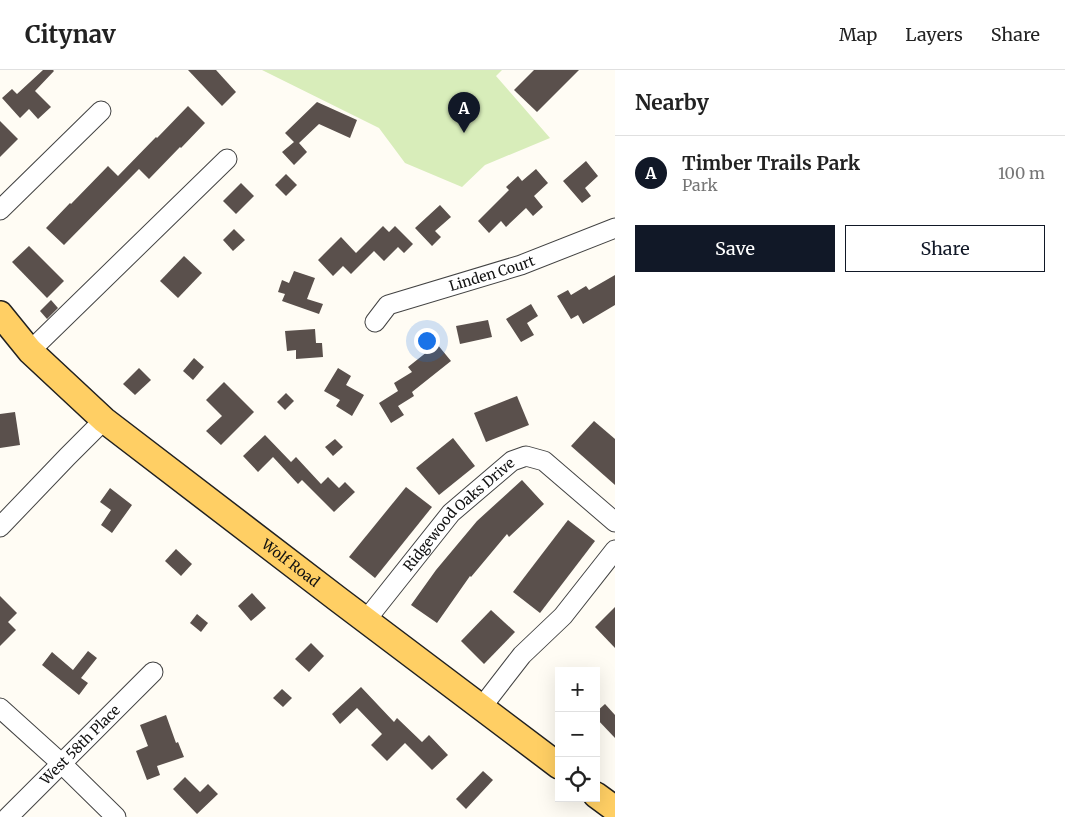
<!DOCTYPE html>
<html lang="en">
<head>
<meta charset="utf-8">
<style>
	:root { --surface:#fff; --page:#f2f2f2; --text:#222; --muted:#767676; --line:#e0e0e0; --accent:#111827 }
	body { margin:0; font-family:Merriweather,serif; background:var(--page); color:var(--text) }
	.controls { position:absolute; right:15px; bottom:15px; display:grid; overflow:hidden; border-radius:0px; box-shadow:0 5px 20px #0002 }
	.controls button { width:45px; height:45px; display:grid; place-items:center; padding:0; border:0; border-bottom:1px solid var(--line); background:var(--surface); color:var(--text); font:25px sans-serif }
	.you { position:absolute; left:426px; top:270px; width:18px; height:18px; margin:-12px; border:4px solid #fff; border-radius:50%; background:#1a73e8; box-shadow:0 0 0 8px #1a73e833 }
	.badge { display:grid; place-items:center; width:32px; height:32px; border-radius:50%; background:var(--accent); color:#fff; font-size:16px; font-weight:700 }
	.pin { position:absolute; translate:-50% -41px; filter:drop-shadow(0 1px 2px #0008) }
	.pin::after { content:''; position:absolute; top:26px; width:18px; height:15px; background:inherit; clip-path:polygon(0 0,100% 0,50% 100%) }
	.list { margin:0; padding:0; list-style:none }
	h2 { display:flex; justify-content:space-between; align-items:center; height:65px; margin:0; padding:0 20px; font-size:21px }
	h2 small { font-size:16px; font-weight:400; color:var(--muted) }
	.list li { display:grid; grid-template-columns:32px 1fr auto; gap:15px; align-items:center; box-sizing:border-box; height:75px; padding:0 20px; border-top:1px solid var(--line) }
	.list b { display:block; font-size:19px; white-space:nowrap }
	.list p { margin:0; font-size:16px; white-space:nowrap; color:var(--muted) }
	.list em { font-size:16px; font-style:normal; color:var(--muted) }
	.actions { display:flex; gap:10px; padding:15px 20px }
	.actions a { flex:1; padding:11px 0; border:1px solid var(--accent); border-radius:0px; text-align:center; font-size:18px; color:var(--accent) }
	.actions .main { background:var(--accent); color:#fff }
	.icon { flex:none; width:28px; height:28px; fill:none; stroke:currentColor; stroke-width:2; stroke-linecap:round; stroke-linejoin:round }
	.map { position:relative; flex:none; width:615px; height:747px; overflow:hidden }
	header { display:flex; align-items:center; gap:30px; box-sizing:border-box; height:70px; padding:0 25px; background:var(--surface); border-bottom:1px solid var(--line) }
	header strong { font-size:24px }
	nav { display:flex; gap:28px; margin-inline-start:auto; font-size:18px }
	main { display:flex }
	aside { flex:1; background:var(--surface) }
	.map>svg:first-child { display:block }
</style>
</head>
<body>
<header>
<strong>Citynav</strong>
<nav><a>Map</a><a>Layers</a><a>Share</a></nav>
</header>
<main>
<div class="map">
<svg width="615" height="747" viewBox="0 0 615 747">
	<rect width="100%" height="100%" fill="#fffcf4"/>
	<polygon fill="#d8edba" points="262,0 502,0 496,6 550,68 485,95 462,117 405,93 379,58"/>
	<g fill="#5a504c">
		<polygon points="43,0 53,0 54,1 35,21 51,37 38,49 29,39 20,48 2,28 12,19 17,24"/>
		<polygon points="188,0 216,0 236,22 222,36"/>
		<polygon points="534,0 579,0 537,42 514,20"/>
		<polygon points="317,32 357,50 350,68 319,54 299,73 307,82 294,95 282,82 294,72 285,63"/>
		<polygon points="188,36 205,53 181,78 180,77 149,109 139,99 64,175 46,158 70,133 71,134 108,96 118,106 156,67 157,68"/>
		<polygon points="0,51 18,69 0,87"/>
		<polygon points="586,91 598,106 585,118 591,126 582,133 563,111"/>
		<polygon points="536,99 548,113 534,126 543,137 533,146 526,138 506,157 501,151 489,163 478,151 509,120 506,117 518,106 522,111"/>
		<polygon points="286,104 297,115 286,126 275,115"/>
		<polygon points="241,113 254,126 236,144 223,131"/>
		<polygon points="440,135 451,147 435,161 441,167 432,176 415,158"/>
		<polygon points="383,156 389,162 395,156 413,174 404,183 398,177 384,191 374,181 351,204 343,196 333,206 318,190 341,167 356,183"/>
		<polygon points="234,159 245,170 233,181 223,170"/>
		<polygon points="29,176 64,211 47,228 12,192"/>
		<polygon points="184,186 202,203 178,228 160,211"/>
		<polygon points="294,201 315,208 307,229 323,234 319,244 282,231 285,224 278,222 282,210 289,213"/>
		<polygon points="615,205 615,235 583,254 578,245 571,249 557,226 568,220 571,225 586,216 589,220"/>
		<polygon points="51,230 58,238 47,249 40,241"/>
		<polygon points="531,234 538,246 527,253 534,265 521,272 506,249"/>
		<polygon points="488,250 492,267 460,274 456,256"/>
		<polygon points="315,259 316,273 322,273 323,287 296,289 296,280 287,281 285,261"/>
		<polygon points="437,274 451,291 412,322 414,326 398,336 404,345 391,353 379,333 398,321 394,313 412,302 408,297"/>
		<polygon points="194,288 204,297 193,310 183,301"/>
		<polygon points="139,298 151,310 135,325 123,314"/>
		<polygon points="338,298 351,306 346,315 364,325 352,346 336,336 340,330 324,321"/>
		<polygon points="224,312 254,342 221,375 206,361 222,346 206,330"/>
		<polygon points="286,323 294,331 285,340 277,332"/>
		<polygon points="517,326 529,355 486,372 474,343"/>
		<polygon points="15,342 20,375 0,378 0,344"/>
		<polygon points="594,351 615,369 615,415 571,376"/>
		<polygon points="265,365 291,392 296,387 321,414 328,407 339,418 345,412 355,422 334,442 302,410 298,414 273,387 258,402 243,386"/>
		<polygon points="453,368 475,396 439,425 416,398"/>
		<polygon points="335,369 343,377 333,386 325,377"/>
		<polygon points="522,410 544,434 509,467 507,464 471,507 470,506 437,553 411,535 436,500 477,451"/>
		<polygon points="406,417 432,437 375,508 349,487"/>
		<polygon points="110,418 132,435 112,463 101,455 111,440 100,432"/>
		<polygon points="568,450 595,471 540,543 513,522"/>
		<polygon points="176,479 192,494 181,506 165,491"/>
		<polygon points="252,523 266,538 251,551 238,536"/>
		<polygon points="0,526 17,543 8,552 16,560 0,576"/>
		<polygon points="615,537 615,578 595,557"/>
		<polygon points="491,540 515,562 484,594 461,571"/>
		<polygon points="197,544 208,553 201,562 190,553"/>
		<polygon points="311,573 324,586 309,602 295,589"/>
		<polygon points="88,581 97,588 81,608 88,613 79,625 42,595 52,582 73,600"/>
		<polygon points="361,617 394,652 397,648 422,672 429,665 448,685 432,700 405,673 387,691 371,675 382,664 357,638 340,654 332,644"/>
		<polygon points="282,619 292,628 283,637 273,628"/>
		<polygon points="605,634 615,645 615,668 596,648 596,642"/>
		<polygon points="166,645 176,673 178,672 184,687 157,696 160,705 147,710 136,681 148,676 140,655"/>
		<polygon points="483,701 493,710 466,739 456,729"/>
		<polygon points="185,707 200,722 208,714 218,724 197,744 173,719"/>
	</g>
	<g fill="none" stroke-linecap="round" stroke-linejoin="round">
		<defs>
			<g id="minor">
				<polyline points="0,140 101,41"/>
				<path id="s1" d="M375,252L388,235L521,195L615,158"/>
				<polyline points="30,281 227,89"/>
				<polyline points="0,457 67,387 104,350"/>
				<path id="s2" d="M366,550L451,443L512,391L526,386L544,391L615,452"/>
				<polyline points="0,638 62,694 116,747"/>
				<polyline points="481,638 522,585 563,546 615,480"/>
				<path id="s3" d="M8,747L153,602"/>
			</g>
			<g id="major">
				<path id="s4" d="M0,244L30,281L104,350L339,530L559,696"/>
				<polyline points="596,725 615,739"/>
			</g>
		</defs>
		<use href="#minor" stroke="#434343" stroke-width="21"/>
		<use href="#major" stroke="#212121" stroke-width="28"/>
		<use href="#minor" stroke="#fff" stroke-width="19"/>
		<use href="#major" stroke="#ffcf64" stroke-width="25"/>
	</g>
	<g text-anchor="middle" dominant-baseline="central" stroke-width="5" stroke-linejoin="round" paint-order="stroke">
		<g font-size="14" fill="#101010" stroke="#fff">
			<text stroke="none"><textPath href="#s1" startOffset="130">Linden Court</textPath></text>
			<text stroke="none"><textPath href="#s2" startOffset="141">Ridgewood Oaks Drive</textPath></text>
			<text stroke="none"><textPath href="#s4" startOffset="384">Wolf Road</textPath></text>
			<text stroke="none"><textPath href="#s3" startOffset="102">West 58th Place</textPath></text>
		</g>
	</g>
</svg>
<div class="controls">
<button>+</button>
<button>−</button>
<button><svg class="icon" aria-label="locate" viewBox="0 0 24 24"><circle cx="12" cy="12" r="6"/><path d="M12 2v4M12 18v4M2 12h4M18 12h4"/></svg></button>
</div>
<div class="you"></div>
<div class="pin badge" style="left:464px;top:63px">A</div>
</div>
<aside>
<h2>Nearby<small></small></h2>
<ul class="list">
<li><span class="badge">A</span><div><b>Timber Trails Park</b><p>Park</p></div><em>100 m</em></li>
</ul>
<div class="actions"><a class="main">Save</a><a>Share</a></div>
</aside>
</main>
</body>
</html>
